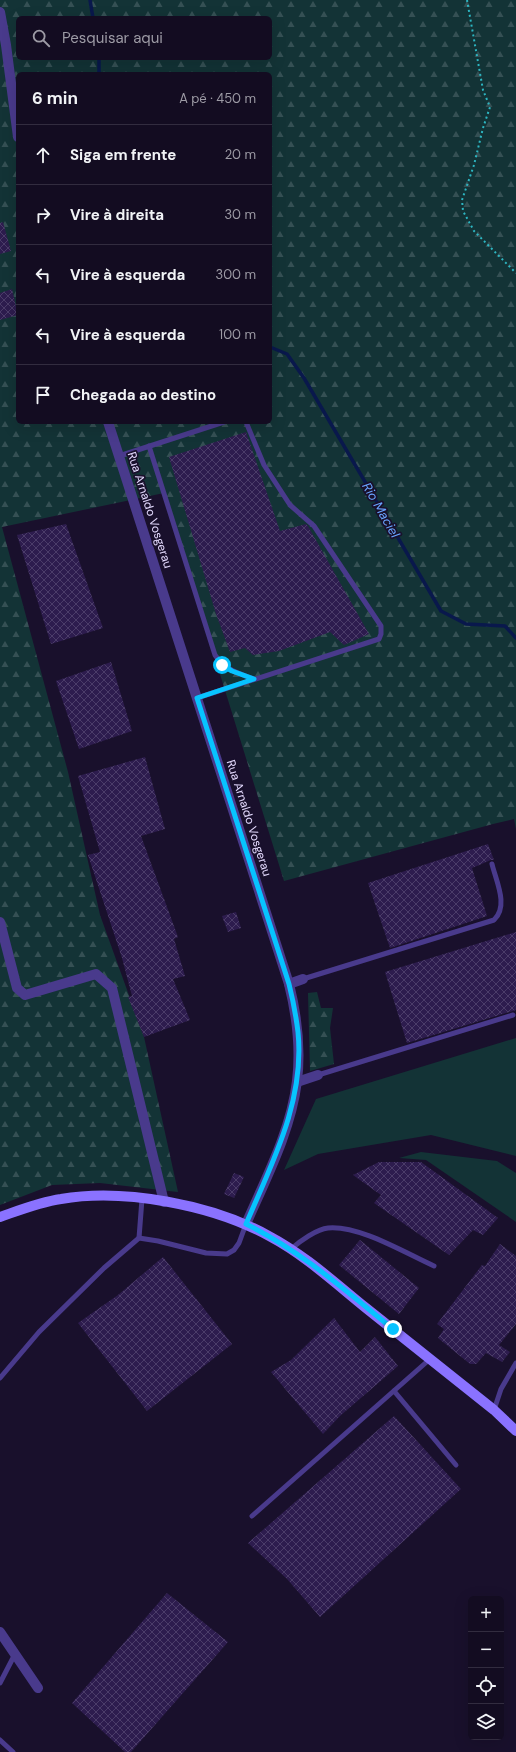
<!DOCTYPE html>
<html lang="pt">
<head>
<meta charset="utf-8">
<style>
	:root { --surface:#130c21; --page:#201a2e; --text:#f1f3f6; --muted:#9d9ba5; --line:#322c3f }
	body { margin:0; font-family:"DM Sans",sans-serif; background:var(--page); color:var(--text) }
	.controls { position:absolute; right:12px; bottom:12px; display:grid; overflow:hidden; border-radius:6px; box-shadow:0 4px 16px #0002 }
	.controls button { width:36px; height:36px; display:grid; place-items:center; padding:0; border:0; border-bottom:1px solid var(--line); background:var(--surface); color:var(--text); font:20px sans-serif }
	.stop { position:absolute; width:12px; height:12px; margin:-9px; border:3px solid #07c3ff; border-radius:50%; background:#fff }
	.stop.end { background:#07c3ff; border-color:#fff; box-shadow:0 1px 4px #0008 }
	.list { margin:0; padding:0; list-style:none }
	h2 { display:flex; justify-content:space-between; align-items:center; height:52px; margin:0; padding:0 16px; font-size:17px }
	h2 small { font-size:13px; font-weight:400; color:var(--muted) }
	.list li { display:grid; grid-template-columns:26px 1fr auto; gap:12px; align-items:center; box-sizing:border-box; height:60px; padding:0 16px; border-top:1px solid var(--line) }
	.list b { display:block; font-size:15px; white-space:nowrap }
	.list em { font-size:13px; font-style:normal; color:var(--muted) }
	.icon { flex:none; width:22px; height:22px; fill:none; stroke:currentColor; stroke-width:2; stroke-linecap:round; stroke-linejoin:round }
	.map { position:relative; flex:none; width:516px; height:1752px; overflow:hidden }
	.search { position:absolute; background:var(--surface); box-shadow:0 4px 16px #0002; left:16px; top:16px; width:256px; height:44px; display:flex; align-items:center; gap:10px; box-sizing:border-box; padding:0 14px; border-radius:6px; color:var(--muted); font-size:15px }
	.panel { position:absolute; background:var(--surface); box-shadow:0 4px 16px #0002; left:16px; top:72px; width:256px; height:352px; border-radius:6px }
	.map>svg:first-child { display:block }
</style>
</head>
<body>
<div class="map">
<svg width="516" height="1752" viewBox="0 0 516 1752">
	<defs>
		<pattern id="forest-firs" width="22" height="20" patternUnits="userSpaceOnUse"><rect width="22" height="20" fill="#133336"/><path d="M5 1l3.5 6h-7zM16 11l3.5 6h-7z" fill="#355054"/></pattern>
		<pattern id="building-cross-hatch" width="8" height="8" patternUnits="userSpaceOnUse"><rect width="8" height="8" fill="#2d1c4e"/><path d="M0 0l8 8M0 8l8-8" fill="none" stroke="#4b3c69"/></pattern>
	</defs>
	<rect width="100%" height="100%" fill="#19102c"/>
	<g fill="#133336">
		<polygon points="516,1038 516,1156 431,1135 318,1154 284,1170 316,1099"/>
		<polygon points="421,1152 497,1161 516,1173 516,1222 426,1160 399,1158"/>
	</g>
	<g fill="url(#forest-firs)" fill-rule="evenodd">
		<path d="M0,0H516V829L514,819L493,824L284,881L164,493L2,527L68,772L100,915L144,1037L178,1192L100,1183L52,1185L0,1205ZM18,18H270V58H18ZM18,74H270V422H18Z"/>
		<polygon points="317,992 321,1008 333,1008 330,1028 334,1064 310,1071 308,993"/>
	</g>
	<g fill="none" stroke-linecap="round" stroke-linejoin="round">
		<g stroke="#09184c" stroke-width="3.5">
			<polyline points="90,0 93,18"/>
			<polyline points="99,58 99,74"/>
			<polyline points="270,347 287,354 304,378 441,611 466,624 505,626 516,638"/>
		</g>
	</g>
	<g fill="url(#building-cross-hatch)">
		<polygon points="3,222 11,251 0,254 0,223"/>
		<polygon points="12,289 18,315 0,320 0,293"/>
		<polygon points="246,432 280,531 306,524 308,526 369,634 344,645 330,632 279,651 253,655 245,648 230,652 216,614 169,457"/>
		<polygon points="66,524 103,628 51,644 17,535"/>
		<polygon points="111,662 132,731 79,749 56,681"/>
		<polygon points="145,757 165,829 141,836 178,937 174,939 185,976 173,979 190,1020 144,1037 128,997 132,996 122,958 88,855 100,852 78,776"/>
		<polygon points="488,844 494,860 491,860 472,868 487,916 390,948 368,883"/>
		<polygon points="236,912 241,928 228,932 222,916"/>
		<polygon points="516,932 516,1010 407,1043 385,972"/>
		<polygon points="379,1162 421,1162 498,1218 483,1235 473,1230 449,1255 374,1203 381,1195 353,1175"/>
		<polygon points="234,1173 244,1177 234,1198 224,1194"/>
		<polygon points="360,1240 419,1288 399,1314 339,1265"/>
		<polygon points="500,1244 516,1256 516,1324 499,1345 510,1352 502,1362 486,1353 476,1364 470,1364 438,1338 444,1329 437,1324 482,1265 485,1266"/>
		<polygon points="163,1257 232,1344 147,1411 78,1323 118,1295"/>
		<polygon points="334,1318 360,1352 375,1337 398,1366 340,1416 323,1434 271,1372 291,1360"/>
		<polygon points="394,1416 461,1489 320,1617 287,1579 248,1543"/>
		<polygon points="167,1593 228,1642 131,1752 125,1752 72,1703"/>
	</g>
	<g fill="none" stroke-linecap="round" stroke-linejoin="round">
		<polyline stroke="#2db6c2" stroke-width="2" stroke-dasharray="2 3" stroke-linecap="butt" points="467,0 483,90 490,107 483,128 474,165 462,200 463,211 474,231 516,273"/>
		<g stroke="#493a8c" stroke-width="5">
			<path d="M149,446L215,655C225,670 238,673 254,679"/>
			<polyline points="119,456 224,422"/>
			<polyline points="197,698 379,639 381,634 381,626 314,526 290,505 264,465 246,422"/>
			<path d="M303,979L494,920C509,906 496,881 492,864"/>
			<polyline points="318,1075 513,1015"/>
			<polyline points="139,1238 142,1199"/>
			<path d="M291,1249C300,1241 317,1229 328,1228C359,1225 405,1253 434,1266"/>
			<polyline points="0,1378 39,1332 104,1268 139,1238 158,1241 206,1253 227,1254 234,1250 239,1243 246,1224"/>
			<polyline points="394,1391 456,1465"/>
			<polyline points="494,1410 501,1389 516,1363"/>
			<polyline points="252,1516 430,1359"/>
			<polyline points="0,1683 15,1654"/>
			<polyline points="0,1740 13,1752"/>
		</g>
		<g stroke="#493a8c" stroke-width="10">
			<polyline points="0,922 17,988 25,995 96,974 112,988 164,1202"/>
			<polyline points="289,984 303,979"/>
			<polyline points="297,1082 318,1075"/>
			<polyline points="0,1632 38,1688"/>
		</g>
		<g stroke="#493a8c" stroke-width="10">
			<polyline points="0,12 6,45 18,137"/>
			<path d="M108,422L289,984C297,1016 301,1048 297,1081C291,1131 266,1178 246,1224"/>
		</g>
		<path stroke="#8a72ff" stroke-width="10" d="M0,1217C20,1210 40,1202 61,1199C124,1188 213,1205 269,1236C305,1255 335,1283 366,1308C409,1342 451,1376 494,1410L516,1431"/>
	</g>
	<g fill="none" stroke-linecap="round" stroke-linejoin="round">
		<path stroke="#07c3ff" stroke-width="5" d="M222,665L232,671L254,679L197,698L289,984C293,1000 296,1016 298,1032C305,1101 272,1163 246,1224C301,1251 346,1291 393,1329"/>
	</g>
	<g text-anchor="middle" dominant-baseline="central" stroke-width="3.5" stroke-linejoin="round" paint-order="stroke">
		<g font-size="12" fill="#e5dbff" stroke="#19102c">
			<text transform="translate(150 510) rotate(72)">Rua Arnaldo Vosgerau</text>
			<text transform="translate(249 818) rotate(72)">Rua Arnaldo Vosgerau</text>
		</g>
		<g font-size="13" font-style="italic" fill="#69a5ff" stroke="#19102c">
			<text transform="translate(381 510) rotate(60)">Rio Maciel</text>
		</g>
	</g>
</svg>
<div class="controls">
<button>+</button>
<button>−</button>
<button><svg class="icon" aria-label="locate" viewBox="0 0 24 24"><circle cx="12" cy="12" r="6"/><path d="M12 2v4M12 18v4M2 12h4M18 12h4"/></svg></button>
<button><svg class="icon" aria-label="layers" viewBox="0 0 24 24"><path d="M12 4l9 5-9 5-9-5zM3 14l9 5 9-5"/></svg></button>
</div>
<div class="stop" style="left:222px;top:665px"></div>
<div class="stop end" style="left:393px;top:1329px"></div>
<div class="search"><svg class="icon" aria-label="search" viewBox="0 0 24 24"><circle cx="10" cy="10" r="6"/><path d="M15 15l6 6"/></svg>Pesquisar aqui</div>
<section class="panel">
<h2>6 min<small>A pé · 450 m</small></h2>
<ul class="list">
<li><svg class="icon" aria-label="ahead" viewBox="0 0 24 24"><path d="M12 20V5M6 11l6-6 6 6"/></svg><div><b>Siga em frente</b></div><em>20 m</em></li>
<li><svg class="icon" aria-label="right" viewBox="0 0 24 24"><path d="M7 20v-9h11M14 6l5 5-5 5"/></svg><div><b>Vire à direita</b></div><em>30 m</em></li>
<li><svg class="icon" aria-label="left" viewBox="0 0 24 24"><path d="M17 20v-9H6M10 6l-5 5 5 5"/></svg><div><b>Vire à esquerda</b></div><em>300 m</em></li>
<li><svg class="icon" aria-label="left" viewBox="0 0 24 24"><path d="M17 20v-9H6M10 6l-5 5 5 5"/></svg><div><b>Vire à esquerda</b></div><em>100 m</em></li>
<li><svg class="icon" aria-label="arrive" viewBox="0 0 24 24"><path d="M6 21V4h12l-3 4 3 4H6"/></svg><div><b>Chegada ao destino</b></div></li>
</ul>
</section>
</div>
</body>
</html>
